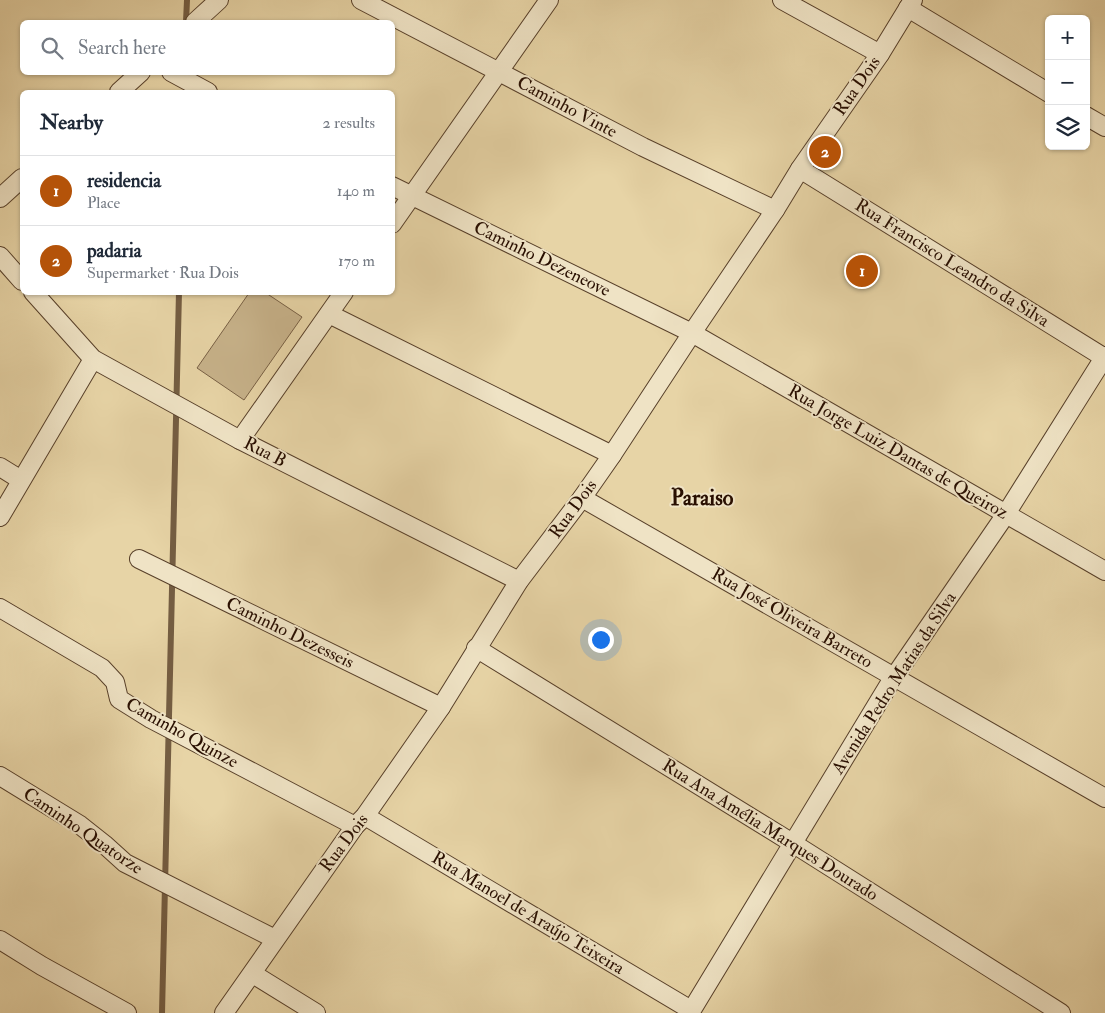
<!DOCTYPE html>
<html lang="en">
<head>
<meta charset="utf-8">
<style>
	:root { --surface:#fff; --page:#f2f2f3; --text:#1f2937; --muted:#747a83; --line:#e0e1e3; --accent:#b45309 }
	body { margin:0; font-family:"IM FELL Double Pica",serif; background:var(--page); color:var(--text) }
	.controls { position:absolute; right:15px; top:15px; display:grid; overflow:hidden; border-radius:8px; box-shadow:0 1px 4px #0004 }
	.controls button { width:45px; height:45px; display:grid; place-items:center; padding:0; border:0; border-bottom:1px solid var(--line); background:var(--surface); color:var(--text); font:25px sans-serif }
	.you { position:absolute; left:600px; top:639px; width:18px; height:18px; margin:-12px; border:4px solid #fff; border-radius:50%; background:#1a73e8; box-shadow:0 0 0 8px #1a73e833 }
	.badge { display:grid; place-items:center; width:32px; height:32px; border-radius:50%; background:var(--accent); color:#fff; font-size:16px; font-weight:700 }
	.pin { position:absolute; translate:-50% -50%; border:2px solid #fff; box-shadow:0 1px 5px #0006 }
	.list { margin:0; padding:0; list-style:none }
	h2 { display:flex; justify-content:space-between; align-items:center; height:65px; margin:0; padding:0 20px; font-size:21px }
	h2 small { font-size:16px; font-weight:400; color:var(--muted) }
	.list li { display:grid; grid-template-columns:32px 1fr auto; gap:15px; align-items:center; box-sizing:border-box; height:70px; padding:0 20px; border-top:1px solid var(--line) }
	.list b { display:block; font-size:19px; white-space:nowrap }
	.list p { margin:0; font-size:16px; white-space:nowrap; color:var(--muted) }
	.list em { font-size:16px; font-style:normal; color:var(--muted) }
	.icon { flex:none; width:28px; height:28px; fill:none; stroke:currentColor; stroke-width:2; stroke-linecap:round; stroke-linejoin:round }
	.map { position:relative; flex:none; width:1105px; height:1013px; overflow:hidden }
	.search { position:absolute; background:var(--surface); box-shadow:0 1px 4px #0004; left:20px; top:20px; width:375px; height:55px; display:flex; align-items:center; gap:12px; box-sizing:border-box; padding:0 18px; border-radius:8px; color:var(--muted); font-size:19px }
	.panel { position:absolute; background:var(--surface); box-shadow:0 1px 4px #0004; left:20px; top:90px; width:375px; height:205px; border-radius:8px }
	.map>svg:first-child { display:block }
</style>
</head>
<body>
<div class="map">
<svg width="1105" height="1013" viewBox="0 0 1105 1013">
	<rect width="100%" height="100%" fill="#e7d4a6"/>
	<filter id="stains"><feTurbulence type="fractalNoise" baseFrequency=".004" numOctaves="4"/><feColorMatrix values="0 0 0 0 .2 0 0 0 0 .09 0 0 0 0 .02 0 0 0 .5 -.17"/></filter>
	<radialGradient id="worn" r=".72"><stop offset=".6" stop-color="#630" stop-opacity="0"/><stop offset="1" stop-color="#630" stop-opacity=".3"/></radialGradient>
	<polygon fill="#c7b28a" stroke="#786045" points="249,293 266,293 302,317 244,400 197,368"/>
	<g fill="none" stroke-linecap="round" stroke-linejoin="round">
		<g stroke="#745d42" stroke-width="6">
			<polyline points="186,22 187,0"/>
			<polyline points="162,1013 179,292"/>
		</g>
		<defs>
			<g id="street">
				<polyline points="361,0 643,147 775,210"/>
				<polyline points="782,0 880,54"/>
				<polyline points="908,8 1049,93"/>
				<polyline points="195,22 219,0"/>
				<polyline points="171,72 208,92"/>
				<polyline points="119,92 141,72"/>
				<polyline points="1086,116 1105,127"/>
				<polyline points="800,169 1105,358"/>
				<polyline points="392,186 692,333 1105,571"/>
				<polyline points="0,198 22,178"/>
				<polyline points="392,224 549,0"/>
				<polyline points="0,256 22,281"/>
				<polyline points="33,292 93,359 240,440 519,581"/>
				<polyline points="329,314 612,455"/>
				<polyline points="240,440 344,292"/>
				<polyline points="0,467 21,480"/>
				<polyline points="582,498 1105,798"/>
				<polyline points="0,517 93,359"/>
				<polyline points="139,559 441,707"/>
				<polyline points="0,608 102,668 115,682 119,699 151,719 355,826"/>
				<polyline points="476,648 794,844 1061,1013"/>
				<polyline points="0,776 80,825 104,844 125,863 275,939"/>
				<polyline points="365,816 691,1010"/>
				<polyline points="0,940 42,966 127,1013"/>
				<polyline points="253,974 316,1013"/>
				<polyline points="224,1013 355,826 365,816 441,707 519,581 582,498 612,455 692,333 775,210 800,169 880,54 913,0"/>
				<polyline points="690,1013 890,683 1004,517 1105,356"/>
			</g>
		</defs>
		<use href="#street" stroke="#58402a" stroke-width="20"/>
		<use href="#street" stroke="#efe3c5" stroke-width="18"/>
	</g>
	<g text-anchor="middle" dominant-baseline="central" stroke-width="4" stroke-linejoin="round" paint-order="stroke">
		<g font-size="18" fill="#280e00" stroke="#efe3c5">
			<text transform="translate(857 86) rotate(-55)">Rua Dois</text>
			<text transform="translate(567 107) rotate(28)">Caminho Vinte</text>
			<text transform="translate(542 259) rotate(26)">Caminho Dezeneove</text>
			<text transform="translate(952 263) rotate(32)">Rua Francisco Leandro da Silva</text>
			<text transform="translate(265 452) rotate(27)">Rua B</text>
			<text transform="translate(898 452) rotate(30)">Rua Jorge Luiz Dantas de Queiroz</text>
			<text transform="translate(573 509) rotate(-54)">Rua Dois</text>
			<text transform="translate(792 618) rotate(30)">Rua José Oliveira Barreto</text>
			<text transform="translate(290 633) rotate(26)">Caminho Dezesseis</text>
			<text transform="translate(894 683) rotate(-57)">Avenida Pedro Matias da Silva</text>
			<text transform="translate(182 733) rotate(29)">Caminho Quinze</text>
			<text transform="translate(770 830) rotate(32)">Rua Ana Amélia Marques Dourado</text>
			<text transform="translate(83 831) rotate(34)">Caminho Quatorze</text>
			<text transform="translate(344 843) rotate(-53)">Rua Dois</text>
			<text transform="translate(528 913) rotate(31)">Rua Manoel de Araújo Teixeira</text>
		</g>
		<g font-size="22" font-weight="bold" fill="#280e00" stroke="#efe3c5">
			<text x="702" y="498">Paraiso</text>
		</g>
	</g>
	<rect width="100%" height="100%" filter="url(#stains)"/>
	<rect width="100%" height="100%" fill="url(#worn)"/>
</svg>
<div class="controls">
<button>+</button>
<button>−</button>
<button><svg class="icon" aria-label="layers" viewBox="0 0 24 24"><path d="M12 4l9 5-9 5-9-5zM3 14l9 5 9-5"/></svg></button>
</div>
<div class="you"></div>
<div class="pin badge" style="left:862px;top:271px">1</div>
<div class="pin badge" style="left:825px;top:152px">2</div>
<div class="search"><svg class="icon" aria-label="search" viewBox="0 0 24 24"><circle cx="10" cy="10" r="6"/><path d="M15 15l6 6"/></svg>Search here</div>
<section class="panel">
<h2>Nearby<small>2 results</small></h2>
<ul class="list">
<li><span class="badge">1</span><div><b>residencia</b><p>Place</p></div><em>140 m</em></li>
<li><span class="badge">2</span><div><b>padaria</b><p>Supermarket · Rua Dois</p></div><em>170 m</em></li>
</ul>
</section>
</div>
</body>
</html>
